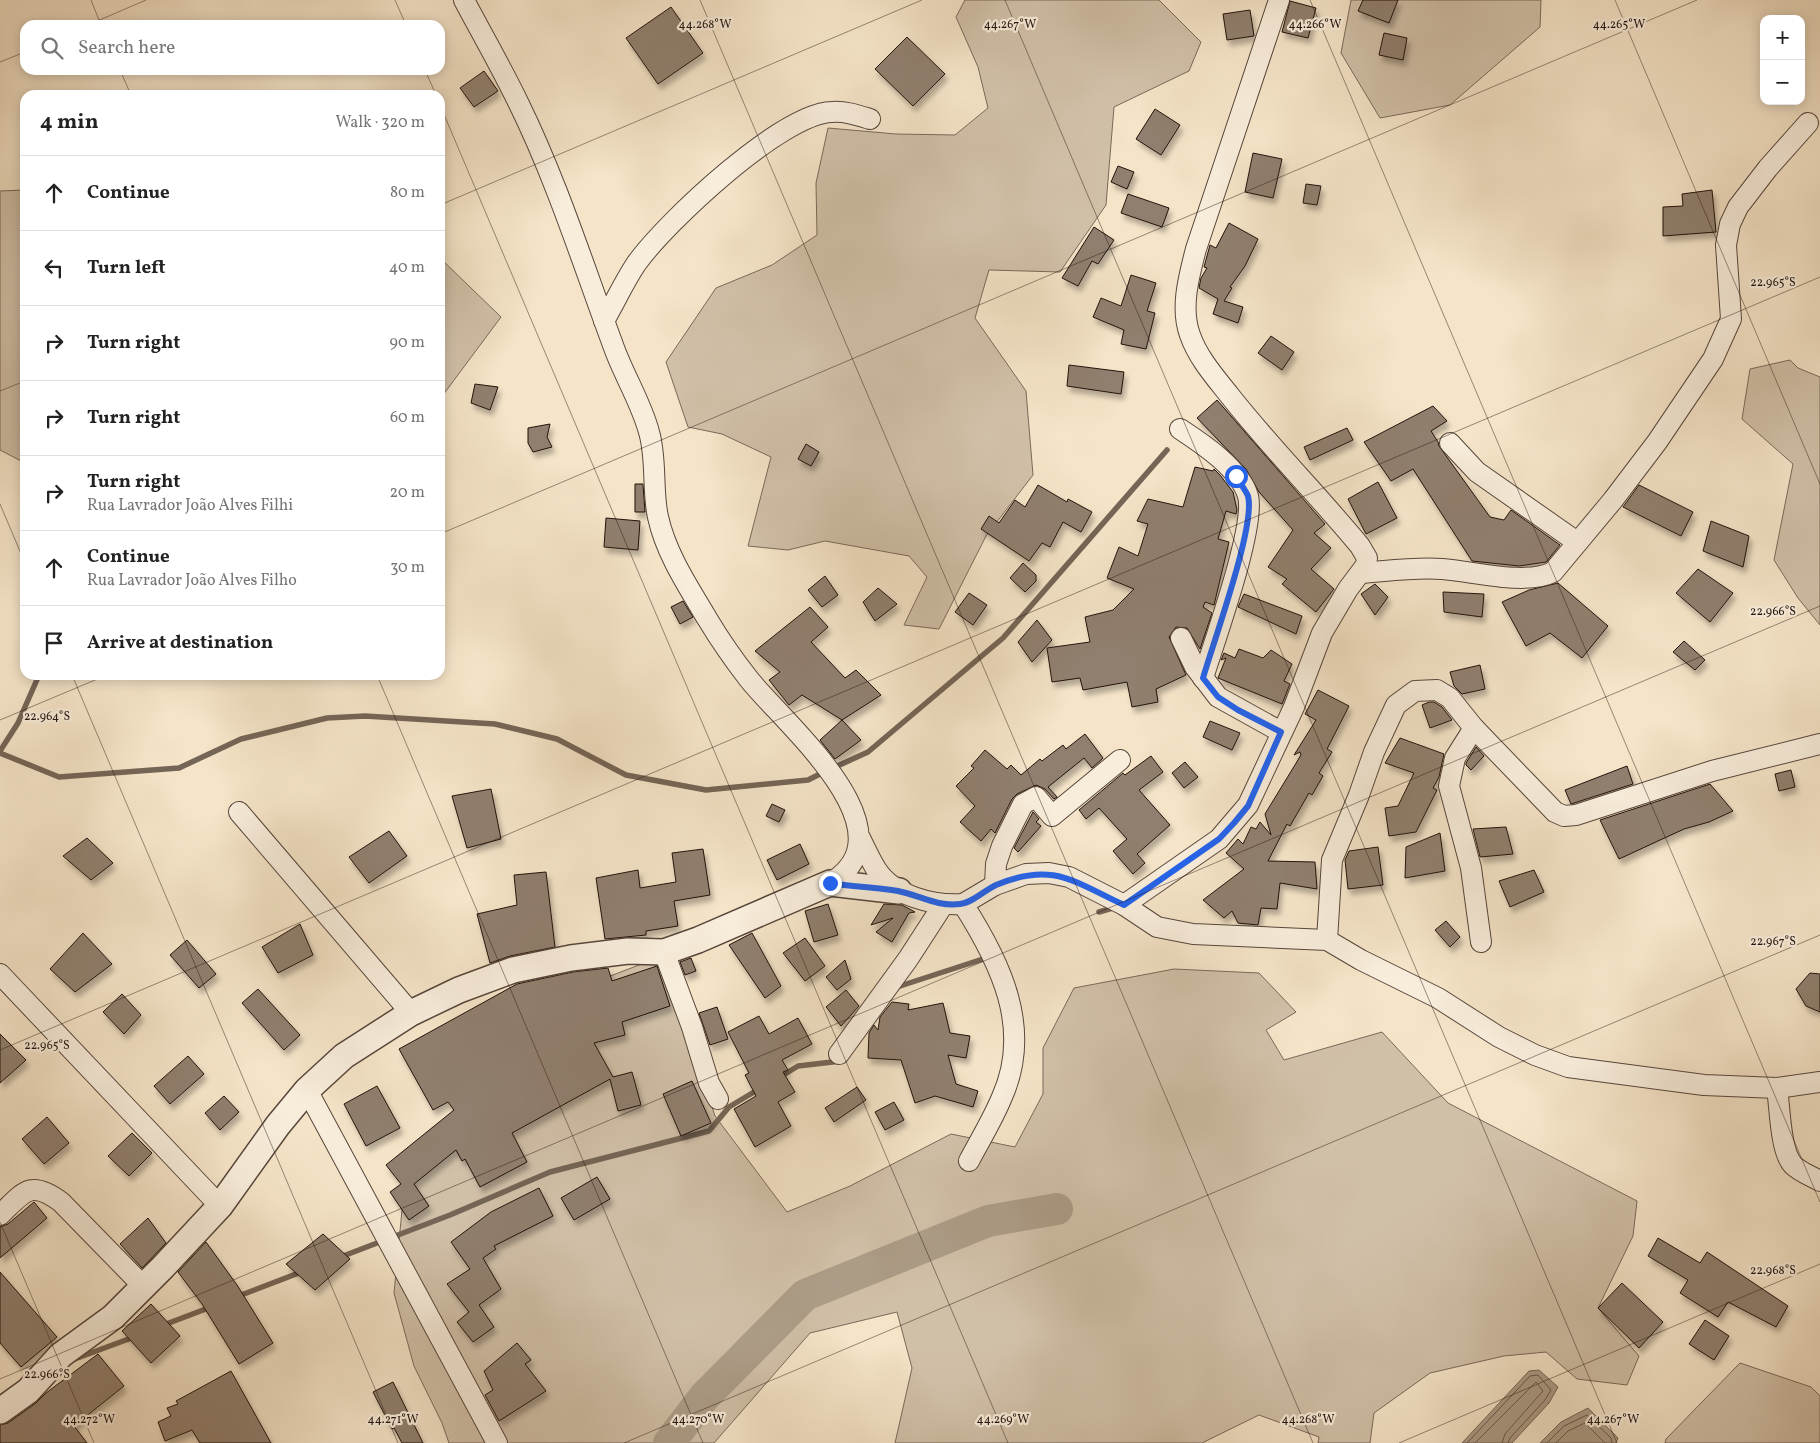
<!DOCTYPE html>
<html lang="en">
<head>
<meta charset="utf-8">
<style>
	:root { --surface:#fff; --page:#f6f6f6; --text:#222; --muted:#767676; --line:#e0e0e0 }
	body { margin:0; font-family:Vollkorn,serif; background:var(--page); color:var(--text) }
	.controls { position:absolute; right:15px; top:15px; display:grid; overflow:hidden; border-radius:10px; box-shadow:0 2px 12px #0003 }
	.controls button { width:45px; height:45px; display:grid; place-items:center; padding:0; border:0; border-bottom:1px solid var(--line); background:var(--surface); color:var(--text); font:25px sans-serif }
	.stop { position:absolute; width:15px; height:15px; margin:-11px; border:4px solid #2563eb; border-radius:50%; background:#fff }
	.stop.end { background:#2563eb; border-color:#fff; box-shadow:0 1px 5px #0008 }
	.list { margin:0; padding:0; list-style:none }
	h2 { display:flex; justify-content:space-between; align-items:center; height:65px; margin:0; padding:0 20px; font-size:21px }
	h2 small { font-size:16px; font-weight:400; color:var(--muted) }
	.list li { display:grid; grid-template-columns:32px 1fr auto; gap:15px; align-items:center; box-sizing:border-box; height:75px; padding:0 20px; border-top:1px solid var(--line) }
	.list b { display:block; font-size:19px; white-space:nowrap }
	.list p { margin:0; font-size:16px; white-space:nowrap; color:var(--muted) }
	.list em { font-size:16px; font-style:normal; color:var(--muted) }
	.icon { flex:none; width:28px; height:28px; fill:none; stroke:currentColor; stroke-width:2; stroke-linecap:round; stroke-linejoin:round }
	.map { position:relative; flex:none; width:1820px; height:1443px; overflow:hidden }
	.search { position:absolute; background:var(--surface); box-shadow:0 2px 12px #0003; left:20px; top:20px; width:425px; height:55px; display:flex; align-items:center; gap:12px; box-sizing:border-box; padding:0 18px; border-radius:15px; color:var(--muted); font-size:19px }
	.panel { position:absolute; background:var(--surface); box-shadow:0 2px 12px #0003; left:20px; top:90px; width:425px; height:590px; border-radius:15px }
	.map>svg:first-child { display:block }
</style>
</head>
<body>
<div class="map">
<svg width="1820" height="1443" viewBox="0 0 1820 1443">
	<defs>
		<filter id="shadow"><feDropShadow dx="3" dy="5.5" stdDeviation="2.5" flood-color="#0004"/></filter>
	</defs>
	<rect width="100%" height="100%" fill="#f5e4c8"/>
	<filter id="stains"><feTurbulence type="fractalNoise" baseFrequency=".004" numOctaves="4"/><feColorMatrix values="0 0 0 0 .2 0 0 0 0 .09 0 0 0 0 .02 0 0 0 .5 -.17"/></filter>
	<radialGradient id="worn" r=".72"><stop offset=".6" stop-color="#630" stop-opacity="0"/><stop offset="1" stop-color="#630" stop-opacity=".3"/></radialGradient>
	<g fill="#d1c0a8" stroke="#7a695a">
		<polygon points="965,0 1159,0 1201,42 1189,71 1114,107 1106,205 1060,272 989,270 975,318 1026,391 1033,475 986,536 939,629 904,625 927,577 909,556 825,541 788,550 748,546 771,457 722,434 688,427 666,362 716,288 772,265 817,235 816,183 828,128 896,134 955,135 988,108 978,67 956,17"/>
		<polygon points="1351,0 1541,0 1540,27 1450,105 1380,118 1341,53"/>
		<polygon points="25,190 25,463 0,450 0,191"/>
		<polygon points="440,258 501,317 440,399"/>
		<polygon points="1790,360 1798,368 1820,377 1820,625 1798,598 1774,560 1793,464 1742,419 1750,369"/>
		<polygon points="660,957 715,1116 787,1212 850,1186 951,1134 1015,1147 1043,1094 1043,1048 1074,988 1174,969 1259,973 1296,1012 1266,1030 1284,1060 1382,1032 1448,1103 1637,1201 1633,1236 1598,1308 1639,1356 1627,1385 1577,1379 1546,1352 1504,1356 1430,1373 1374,1413 1370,1443 1318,1443 1319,1437 1259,1415 1202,1443 895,1443 912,1368 897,1312 810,1333 714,1443 449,1443 442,1423 414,1366 394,1293 402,1210 417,1154 563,994"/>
		<polygon points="1740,1363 1811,1387 1820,1396 1820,1443 1665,1443 1666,1439"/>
	</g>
	<g fill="#ad9d88" stroke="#756556">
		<polygon points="1539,1370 1558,1387 1549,1403 1512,1443 1462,1443 1529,1371"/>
		<polygon points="1588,1408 1618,1438 1616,1443 1540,1443 1561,1422"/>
	</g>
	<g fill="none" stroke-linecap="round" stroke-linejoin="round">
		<g stroke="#68584a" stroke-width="1">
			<polyline points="1467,1443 1530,1376 1538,1375 1551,1390 1545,1400 1510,1438 1508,1443"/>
			<polyline points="1475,1443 1536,1382 1543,1391 1505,1434 1502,1443"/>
			<polyline points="1547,1443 1564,1426 1587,1415 1611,1438 1612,1443"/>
			<polyline points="1556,1443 1568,1431 1585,1423 1605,1443"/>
		</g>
		<g stroke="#756556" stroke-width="5.5">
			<polyline points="0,751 18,723 39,675"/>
			<polyline points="0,753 59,777 179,768 241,739 327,718 365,716 495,724 557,739 626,775 706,790 808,780 824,772"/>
			<polyline points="833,768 868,752 1003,638 1167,450"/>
			<polyline points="1099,912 1116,907"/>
			<polyline points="894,988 986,958"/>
			<polyline points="780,1077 798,1066 841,1061"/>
			<polyline points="338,1258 450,1215 550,1172 709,1131 729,1107 759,1089"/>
			<polyline points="236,1297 304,1271"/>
			<polyline points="161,1326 211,1307"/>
			<polyline points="72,1360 134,1337"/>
		</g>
		<polyline stroke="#ad9d88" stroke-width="32" points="669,1443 705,1396 805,1295 988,1221 1057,1209"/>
	</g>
	<g fill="#907f6e" stroke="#22120c" filter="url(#shadow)">
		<polygon points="1363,0 1398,0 1389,23 1358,11"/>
		<polygon points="1290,1 1316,8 1308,38 1282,32"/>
		<polygon points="671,7 703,53 658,84 626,38"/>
		<polygon points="1250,10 1254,36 1227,40 1223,14"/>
		<polygon points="1384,33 1407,38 1403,60 1379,55"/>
		<polygon points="907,37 945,74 913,106 875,69"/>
		<polygon points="484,71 498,91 474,107 460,88"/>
		<polygon points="1155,109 1180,125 1161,155 1136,139"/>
		<polygon points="1253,153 1282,159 1273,198 1245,192"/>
		<polygon points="1118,166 1134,172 1127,189 1111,182"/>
		<polygon points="1306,184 1321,186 1317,205 1303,203"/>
		<polygon points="1712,190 1716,232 1663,236 1663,207 1683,206 1682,194"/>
		<polygon points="1128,194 1169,208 1162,227 1121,213"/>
		<polygon points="1229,223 1258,239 1245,266 1230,287 1232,288 1224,301 1243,307 1238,323 1213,314 1218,299 1199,288 1201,278 1207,268 1204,267 1210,245 1216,248"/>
		<polygon points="1094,227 1114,240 1098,264 1092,261 1078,286 1062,278"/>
		<polygon points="1131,275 1156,283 1147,311 1155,313 1146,349 1121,344 1124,330 1093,317 1101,298 1121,306"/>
		<polygon points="1271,336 1294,352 1282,370 1258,353"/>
		<polygon points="1069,365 1124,372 1121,394 1067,386"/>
		<polygon points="475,384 498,387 490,410 471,403"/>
		<polygon points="1217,400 1325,524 1314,533 1331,548 1311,569 1334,589 1316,612 1282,584 1287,579 1268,567 1293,530 1259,492 1246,469 1197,418"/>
		<polygon points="1433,406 1447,421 1431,431 1438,442 1439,446 1490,517 1504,520 1511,510 1560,545 1546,562 1519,566 1472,561 1413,469 1391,481 1364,442"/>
		<polygon points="550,424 547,437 552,447 533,452 528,443 528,428"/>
		<polygon points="1347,428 1353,440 1310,460 1304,447"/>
		<polygon points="806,444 819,452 811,466 798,459"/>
		<polygon points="1195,467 1213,471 1214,469 1220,475 1233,492 1237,510 1236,514 1226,511 1218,539 1229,542 1214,605 1205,602 1203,607 1212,613 1200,649 1187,628 1176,627 1169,637 1186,675 1156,689 1158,702 1132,707 1127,682 1083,690 1080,678 1052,682 1047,648 1090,642 1085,617 1113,610 1134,589 1107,578 1119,547 1138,556 1148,524 1137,521 1148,499 1183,507"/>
		<polygon points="1378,482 1397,518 1366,534 1348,499"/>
		<polygon points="635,484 643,484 645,512 635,512"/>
		<polygon points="1038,485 1067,502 1068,499 1092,512 1081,532 1063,522 1050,547 1042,543 1029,561 981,529 989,516 999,523 1015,500 1025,507"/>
		<polygon points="1639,485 1693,512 1681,536 1623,507"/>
		<polygon points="606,518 640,521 638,550 604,547"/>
		<polygon points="1711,521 1749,536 1743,567 1703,551"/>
		<polygon points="1023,563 1036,575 1036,581 1025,592 1010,578"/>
		<polygon points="1698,569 1733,593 1710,622 1676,593"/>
		<polygon points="825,576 838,595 822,607 808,590"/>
		<polygon points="1558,583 1608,626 1582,658 1550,633 1526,646 1502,602 1529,590"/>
		<polygon points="1375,584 1388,597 1375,615 1361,594"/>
		<polygon points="878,588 897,604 875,621 863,602"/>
		<polygon points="1443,592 1484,594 1482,617 1444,612"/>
		<polygon points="969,593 987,605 973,625 955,612"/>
		<polygon points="1244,594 1302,616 1296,634 1238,607"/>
		<polygon points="683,601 693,617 680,624 671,607"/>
		<polygon points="810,607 828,627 811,642 845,678 856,670 881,695 842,720 802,695 789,705 769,680 780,672 755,651"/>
		<polygon points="1037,620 1052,640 1032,662 1018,642"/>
		<polygon points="1684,641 1705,660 1695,670 1673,652"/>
		<polygon points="1239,649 1263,658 1271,650 1292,664 1284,681 1290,684 1282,704 1218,678 1226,658 1221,660 1224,653 1235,658"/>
		<polygon points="1480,665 1485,689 1462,694 1454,686 1450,672"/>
		<polygon points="1318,690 1349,706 1327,749 1332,752 1319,773 1323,776 1312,795 1309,793 1290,826 1287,824 1268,861 1315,862 1317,889 1280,883 1277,909 1261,908 1258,925 1238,923 1232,911 1224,918 1203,900 1244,869 1226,853 1238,839 1243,844 1251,827 1256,829 1260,822 1271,835 1265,814 1301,755 1300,752 1294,755 1316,720 1305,714"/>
		<polygon points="1429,702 1434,702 1442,707 1452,720 1430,728 1422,705"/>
		<polygon points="842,720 861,740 835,759 820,740"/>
		<polygon points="1210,721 1240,733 1232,750 1203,737"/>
		<polygon points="1085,734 1103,758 1092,768 1084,758 1048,787 1057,797 1054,799 1045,789 1036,785 1017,794 1012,799 995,833 991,829 981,841 960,822 975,806 956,786 974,768 971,766 985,750 1007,769 1011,765 1021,775 1040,759 1042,761 1063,745 1066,749"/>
		<polygon points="1400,738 1444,754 1439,777 1433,788 1437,790 1416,832 1389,836 1385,808 1398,806 1414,773 1385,763"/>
		<polygon points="1476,747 1484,756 1471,770 1466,765 1466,763"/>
		<polygon points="1151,756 1163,772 1139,790 1170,825 1137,854 1145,863 1133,874 1113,851 1127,839 1099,808 1086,819 1079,810 1123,773 1125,775"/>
		<polygon points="1185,762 1198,777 1184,788 1172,773"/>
		<polygon points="1627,766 1633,784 1571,804 1565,790"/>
		<polygon points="1791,770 1795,787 1779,791 1775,774"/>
		<polygon points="1710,784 1733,811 1709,822 1684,829 1619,859 1600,820"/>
		<polygon points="491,789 501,839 467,848 452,796"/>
		<polygon points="772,804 785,810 779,822 766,816"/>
		<polygon points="1033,812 1039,819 1036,822 1041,826 1018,852 1014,848"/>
		<polygon points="1506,827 1513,854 1480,857 1473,829"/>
		<polygon points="389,831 407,856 369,883 349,857"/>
		<polygon points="1440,833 1445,871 1405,878 1406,847"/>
		<polygon points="87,838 113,863 91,880 63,856"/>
		<polygon points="800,844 809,864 777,880 767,860"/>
		<polygon points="1378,847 1383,885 1348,889 1345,860 1349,851"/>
		<polygon points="703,849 710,895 674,901 678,926 646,931 646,935 605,939 596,878 638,870 640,888 676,882 672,853"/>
		<polygon points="1534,870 1544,892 1510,907 1499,881"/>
		<polygon points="546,872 555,947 510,956 490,963 477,914 517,905 514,875"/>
		<polygon points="828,904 838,935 814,942 805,911"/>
		<polygon points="884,904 902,905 915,912 909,913 892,942 876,932 893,918 871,925"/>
		<polygon points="1446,921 1460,937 1450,947 1435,930"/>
		<polygon points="300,924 313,955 278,973 262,947"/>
		<polygon points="83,933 112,964 75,992 50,969"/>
		<polygon points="752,933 781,986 765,998 729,945"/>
		<polygon points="805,938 825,966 805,981 783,953"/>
		<polygon points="187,940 216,974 199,988 170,955"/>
		<polygon points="691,958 696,971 685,975 680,962"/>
		<polygon points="845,960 851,979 837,990 826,977"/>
		<polygon points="657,966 670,1006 622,1022 625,1035 594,1043 613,1077 632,1072 641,1105 618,1111 610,1079 512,1133 527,1162 480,1187 465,1159 462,1161 456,1150 414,1184 429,1206 409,1220 390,1192 401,1184 386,1165 454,1110 448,1102 433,1110 399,1049 517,984 573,972 608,968 612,981"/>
		<polygon points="1810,973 1820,974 1820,1012 1806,1006 1796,989"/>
		<polygon points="258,989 300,1035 284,1050 242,1003"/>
		<polygon points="846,990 859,1006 841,1026 826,1007"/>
		<polygon points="122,994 141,1015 124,1034 103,1012"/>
		<polygon points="892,1002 909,1004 908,1010 943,1003 950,1033 970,1036 966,1058 948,1055 956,1084 978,1091 973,1107 935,1096 915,1103 901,1060 868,1058 869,1033 874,1025 878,1030 880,1017"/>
		<polygon points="717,1007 728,1039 710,1045 699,1013"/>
		<polygon points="759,1016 769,1034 798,1018 812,1044 782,1060 788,1070 783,1072 795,1092 778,1102 791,1126 755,1147 734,1109 756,1096 745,1075 749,1073 728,1032"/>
		<polygon points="0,1034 26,1060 0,1083"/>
		<polygon points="188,1056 204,1074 170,1104 154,1086"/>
		<polygon points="692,1081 711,1123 681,1136 663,1094"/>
		<polygon points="377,1086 400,1128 366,1146 344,1104"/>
		<polygon points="857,1087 866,1100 834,1122 825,1108"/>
		<polygon points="224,1096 239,1112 220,1130 205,1113"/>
		<polygon points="894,1102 904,1120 885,1130 875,1112"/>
		<polygon points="47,1117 69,1143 44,1164 22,1139"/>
		<polygon points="132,1133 152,1153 129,1176 108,1156"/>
		<polygon points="597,1177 610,1199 574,1220 561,1198"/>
		<polygon points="539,1188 553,1216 494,1246 496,1249 483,1258 501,1289 479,1305 494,1327 473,1342 457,1322 469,1312 447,1284 470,1269 451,1242 491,1212"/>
		<polygon points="34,1202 47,1218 0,1258 0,1227 8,1224"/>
		<polygon points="148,1218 166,1243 142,1268 120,1244"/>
		<polygon points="323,1234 350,1259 315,1290 286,1264"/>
		<polygon points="1658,1238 1700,1263 1707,1252 1788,1306 1776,1327 1728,1302 1718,1317 1680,1293 1688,1280 1648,1256"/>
		<polygon points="206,1242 237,1285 273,1343 239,1364 202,1304 178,1272"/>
		<polygon points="0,1272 57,1337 21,1367 0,1343"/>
		<polygon points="1622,1283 1663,1322 1639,1348 1598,1308"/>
		<polygon points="151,1304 180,1336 151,1363 122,1331"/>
		<polygon points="1705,1320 1729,1336 1714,1360 1689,1344"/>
		<polygon points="517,1343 531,1360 525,1364 546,1391 499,1421 485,1395 493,1390 484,1371"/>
		<polygon points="98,1354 124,1386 74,1426 87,1443 0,1443 0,1425 8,1423 36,1403 46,1393"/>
		<polygon points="231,1371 271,1443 200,1443 192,1430 165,1441 158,1422 171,1416 167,1408 178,1404 176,1401"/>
		<polygon points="393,1382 423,1443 402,1443 394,1428 392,1429 373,1392"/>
	</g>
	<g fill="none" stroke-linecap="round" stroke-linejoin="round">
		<defs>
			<g id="minor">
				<path d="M464,0C482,34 501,67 518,102C556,179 583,264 613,345C623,374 641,402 649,432C657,459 652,490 658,517C666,554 689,588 708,620C720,640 734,660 748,678C782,722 917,832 830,883"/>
				<path d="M604,321C615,302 624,282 636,264C665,223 782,113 832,112C845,111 857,115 870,119"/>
				<path d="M1180,429C1203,444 1240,469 1248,496C1256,526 1214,642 1203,678"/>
				<polyline points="1450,443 1477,472 1577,542"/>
				<path d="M1361,573C1388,571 1415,567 1442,569C1473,571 1525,586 1553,572L1613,500L1657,442L1713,359L1731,319L1726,245L1730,224L1738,207L1768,168L1808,123"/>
				<polyline points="1181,638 1195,667 1218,697 1281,732"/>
				<polyline points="1474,728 1455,758 1449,786 1471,868 1481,942"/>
				<polyline points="239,812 411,1013"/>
				<path d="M860,838C865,848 870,859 876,869C893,896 933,906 963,904C1000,962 1033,1028 1002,1097C993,1119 980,1140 969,1161"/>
				<polyline points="995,885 996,864 1002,846 1023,804 1036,797 1052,816 1120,760"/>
				<path d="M963,904L995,885L1026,874L1049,873L1069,877L1124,905L1219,839L1248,805L1294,707L1322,633L1348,589L1366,565L1367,558L1360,546C1318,495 1271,448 1230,396C1215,377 1198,358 1190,335C1180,308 1189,276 1196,249L1279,0"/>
				<polyline points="1124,905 1157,927 1193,934 1327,940 1361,960 1438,998 1499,1037 1535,1055 1568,1067 1704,1085 1777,1088 1820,1082"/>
				<polyline points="1327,940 1332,860 1359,795 1374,752 1396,705 1415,691 1437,690 1450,698 1474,728 1555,812 1564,816 1576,815 1712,771 1820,744"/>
				<polyline points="664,952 692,1027 709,1083 718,1099"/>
				<polyline points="0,974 220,1206"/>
				<polyline points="839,1054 908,959 943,905"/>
				<path d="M1777,1088C1780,1107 1780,1151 1793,1165C1800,1172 1811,1176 1820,1181"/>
				<polyline points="307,1090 497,1443"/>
				<path d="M0,1215C24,1192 30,1179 61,1202L144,1287"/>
			</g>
			<polyline id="tertiary" points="0,1411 28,1391 61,1355 113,1317 163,1267 220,1206 278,1125 307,1090 344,1056 411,1013 459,990 513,970 571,958 628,951 664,952 698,940 830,883 899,891"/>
		</defs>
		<use href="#minor" stroke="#57463b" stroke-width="22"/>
		<use href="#tertiary" stroke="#57463b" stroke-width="28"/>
		<use href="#minor" stroke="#f8eddb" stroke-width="20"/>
		<use href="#tertiary" stroke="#f8eddb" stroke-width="25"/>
	</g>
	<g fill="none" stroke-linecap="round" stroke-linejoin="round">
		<path stroke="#2563eb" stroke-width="6" d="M830,883C852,887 875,887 898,891C919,895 937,907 960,904C972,903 985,890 996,885C1053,861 1074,882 1124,905L1219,839L1234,823L1248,806L1281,732L1238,710L1218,697L1203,678C1213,643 1256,525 1248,496C1245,489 1239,482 1236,476"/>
	</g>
	<path fill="none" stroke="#22120c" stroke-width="1" stroke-opacity="0.45" d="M91,0L101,25M395,0L406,25M700,0L1313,1443M1005,0L1617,1443M1310,0L1820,1202M1615,0L1820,484M88,25L146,0M0,62L25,52M120,70L131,95M425,70L436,95M440,105L1008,1443M440,205L922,0M0,391L25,381M0,504L25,563M440,534L1697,0M72,675L398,1443M377,675L703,1443M0,720L107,675M0,1050L1820,277M0,1222L94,1443M0,1379L1820,606M624,1443L1820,935M1399,1443L1820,1264"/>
	<g font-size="12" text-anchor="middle" fill="#22120c" stroke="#f8eddb" stroke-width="4.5" stroke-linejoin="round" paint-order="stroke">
		<text x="705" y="28">44.268°W</text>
		<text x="1010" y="28">44.267°W</text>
		<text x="1315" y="28">44.266°W</text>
		<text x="1619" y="28">44.265°W</text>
		<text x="1773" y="286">22.965°S</text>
		<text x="1773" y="615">22.966°S</text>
		<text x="47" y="720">22.964°S</text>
		<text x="1773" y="945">22.967°S</text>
		<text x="47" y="1049">22.965°S</text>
		<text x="1773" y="1274">22.968°S</text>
		<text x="47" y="1378">22.966°S</text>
		<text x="89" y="1423">44.272°W</text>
		<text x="393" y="1423">44.271°W</text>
		<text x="698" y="1423">44.270°W</text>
		<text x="1003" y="1423">44.269°W</text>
		<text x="1308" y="1423">44.268°W</text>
		<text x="1613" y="1423">44.267°W</text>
	</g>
	<rect width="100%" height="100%" filter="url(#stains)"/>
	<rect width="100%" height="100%" fill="url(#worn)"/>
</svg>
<div class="controls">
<button>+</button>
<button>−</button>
</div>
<div class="stop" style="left:1236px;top:476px"></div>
<div class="stop end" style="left:830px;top:883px"></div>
<div class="search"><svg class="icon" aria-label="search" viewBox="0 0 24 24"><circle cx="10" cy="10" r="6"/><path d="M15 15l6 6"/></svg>Search here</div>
<section class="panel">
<h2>4 min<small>Walk · 320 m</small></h2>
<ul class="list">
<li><svg class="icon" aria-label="ahead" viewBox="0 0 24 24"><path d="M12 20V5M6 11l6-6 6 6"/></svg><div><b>Continue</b></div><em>80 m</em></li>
<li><svg class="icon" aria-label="left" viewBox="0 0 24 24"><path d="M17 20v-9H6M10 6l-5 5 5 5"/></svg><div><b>Turn left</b></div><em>40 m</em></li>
<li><svg class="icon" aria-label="right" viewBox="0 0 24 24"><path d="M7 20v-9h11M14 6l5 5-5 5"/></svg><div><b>Turn right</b></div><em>90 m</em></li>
<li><svg class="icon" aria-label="right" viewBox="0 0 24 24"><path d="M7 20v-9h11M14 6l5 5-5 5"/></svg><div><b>Turn right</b></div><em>60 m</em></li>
<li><svg class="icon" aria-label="right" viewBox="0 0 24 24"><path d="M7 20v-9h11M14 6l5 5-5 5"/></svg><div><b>Turn right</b><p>Rua Lavrador João Alves Filhi</p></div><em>20 m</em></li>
<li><svg class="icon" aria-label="ahead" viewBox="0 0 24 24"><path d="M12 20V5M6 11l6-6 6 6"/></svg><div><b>Continue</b><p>Rua Lavrador João Alves Filho</p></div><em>30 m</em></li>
<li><svg class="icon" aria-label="arrive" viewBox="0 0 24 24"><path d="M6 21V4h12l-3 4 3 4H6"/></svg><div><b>Arrive at destination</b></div></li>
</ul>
</section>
</div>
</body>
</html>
